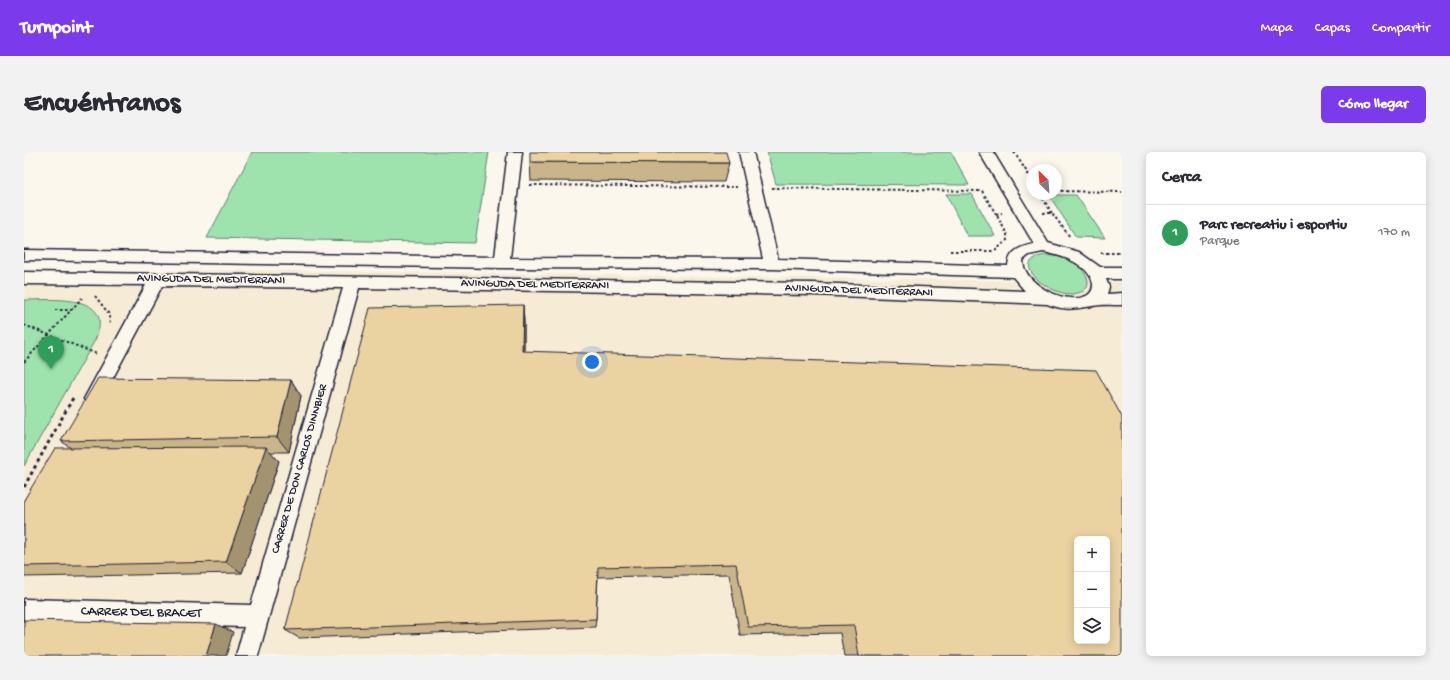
<!DOCTYPE html>
<html lang="es">
<head>
<meta charset="utf-8">
<style>
	:root { --surface:#fff; --page:#f2f2f3; --text:#2b2b33; --muted:#7c7c81; --line:#e1e1e2; --accent:#7c3aed }
	body { margin:0; font-family:"Gochi Hand",sans-serif; background:var(--page); color:var(--text) }
	.controls { position:absolute; right:12px; bottom:12px; display:grid; overflow:hidden; border-radius:6px; box-shadow:0 2px 10px #0003 }
	.controls button { width:36px; height:36px; display:grid; place-items:center; padding:0; border:0; border-bottom:1px solid var(--line); background:var(--surface); color:var(--text); font:20px sans-serif }
	.compass { position:absolute; left:1002px; top:12px; width:36px; height:36px; border-radius:50%; background:var(--surface); box-shadow:0 2px 10px #0003; rotate:335deg }
	.you { position:absolute; left:568px; top:210px; width:14px; height:14px; margin:-10px; border:3px solid #fff; border-radius:50%; background:#1a73e8; box-shadow:0 0 0 6px #1a73e833 }
	.badge { display:grid; place-items:center; width:26px; height:26px; border-radius:50%; background:var(--accent); color:#fff; font-size:13px; font-weight:700 }
	.pin { position:absolute; translate:-50% -33px; filter:drop-shadow(0 1px 2px #0008) }
	.pin::after { content:''; position:absolute; top:21px; width:14px; height:12px; background:inherit; clip-path:polygon(0 0,100% 0,50% 100%) }
	.list { margin:0; padding:0; list-style:none }
	h2 { display:flex; justify-content:space-between; align-items:center; height:52px; margin:0; padding:0 16px; font-size:17px }
	h2 small { font-size:13px; font-weight:400; color:var(--muted) }
	.list li { display:grid; grid-template-columns:26px 1fr auto; gap:12px; align-items:center; box-sizing:border-box; height:56px; padding:0 16px; border-top:1px solid var(--line) }
	.list b { display:block; font-size:15px; white-space:nowrap }
	.list p { margin:0; font-size:13px; white-space:nowrap; color:var(--muted) }
	.list em { font-size:13px; font-style:normal; color:var(--muted) }
	.icon { flex:none; width:22px; height:22px; fill:none; stroke:currentColor; stroke-width:2; stroke-linecap:round; stroke-linejoin:round }
	.map { position:relative; flex:none; width:1098px; height:504px; overflow:hidden; border-radius:6px }
	header { display:flex; align-items:center; gap:24px; box-sizing:border-box; height:56px; padding:0 20px; background:var(--accent); color:#fff }
	header strong { font-size:19px }
	nav { display:flex; gap:22px; margin-inline-start:auto; font-size:14px }
	.intro { display:flex; align-items:center; justify-content:space-between; box-sizing:border-box; height:96px; padding:0 24px }
	h1 { margin:0; font-size:28px }
	.button { padding:10px 18px; border-radius:6px; background:var(--accent); color:#fff; font-size:14px; font-weight:700 }
	main { display:flex; gap:24px; padding:0 24px }
	aside { flex:1; background:var(--surface); border-radius:6px; box-shadow:0 2px 10px #0003 }
	.map>svg:first-child { display:block }
</style>
</head>
<body>
<header>
<strong>Turnpoint</strong>
<nav><a>Mapa</a><a>Capas</a><a>Compartir</a></nav>
</header>
<div class="intro"><h1>Encuéntranos</h1><a class="button">Cómo llegar</a></div>
<main>
<div class="map">
<svg width="1098" height="504" viewBox="0 0 1098 504">
	<rect width="100%" height="100%" fill="#fbf7ec"/>
	<filter id="ink" filterUnits="userSpaceOnUse"><feTurbulence type="fractalNoise" baseFrequency=".025" numOctaves="2"/><feDisplacementMap in="SourceGraphic" scale="8" xChannelSelector="R" yChannelSelector="G"/><feConvolveMatrix kernelMatrix="1 2 1 2 8 2 1 2 1" color-interpolation-filters="sRGB"/></filter>
	<g filter="url(#ink)">
		<path fill="#f6ecd6" fill-rule="evenodd" d="M228,118L1098,130V504H0V120ZM1053,387H1083V489H1053Z"/>
		<g fill="#9ee2ae" stroke="#608274">
			<polygon points="228,0 465,0 451,91 183,86"/>
			<polygon points="743,0 927,0 945,33 752,32"/>
			<polygon points="922,42 948,42 971,84 943,84"/>
			<polygon points="1025,43 1052,43 1081,86 1052,85"/>
			<path d="M1022,103C1032,104 1041,105 1049,110C1064,119 1074,140 1048,142C1024,143 982,109 1022,103Z"/>
			<path d="M0,148C27,148 93,140 71,188L0,314Z"/>
		</g>
		<g fill="none" stroke-linecap="round" stroke-linejoin="round">
			<defs>
				<path id="minor" d="M484,0H498L486,106L739,107L715,0H729L754,107L984,114C985,99 996,95 1010,92L955,0H969L1024,91L1055,100L1076,115H1098V127H1082L1085,135L1083,142L1098,141V153C1089,153 1078,152 1069,154C1049,157 1043,159 1023,152L788,143L335,136L234,504H212L220,475L0,469V447L227,453L319,136L138,134L75,252L69,254L63,252L60,247L122,133L0,132V120L788,131L1001,139L989,125L748,117L478,116L0,108V98L471,105ZM1019,100C1036,103 1065,111 1069,132C1069,137 1068,140 1064,143C1044,155 998,132 999,108L1005,103Z"/>
			</defs>
			<use href="#minor" stroke="#22223b" stroke-width="3"/>
			<g stroke="#22223b" stroke-width="2" stroke-dasharray="2.5 2.5" stroke-linecap="butt">
				<polyline points="990,0 1008,28"/>
				<polyline points="506,33 713,35"/>
				<polyline points="748,36 958,39 972,62"/>
				<polyline points="1032,39 1098,40"/>
				<polyline points="1016,42 1028,61"/>
				<polyline points="1019,61 1028,61 1046,85"/>
				<polyline points="926,99 971,99 983,88 983,82 972,62 978,61"/>
				<polyline points="1077,101 1098,101"/>
				<polyline points="71,144 85,162 86,174"/>
				<polyline points="31,158 47,158"/>
				<polyline points="0,173 73,202"/>
				<polyline points="0,210 58,146"/>
			</g>
			<polyline stroke="#22223b" stroke-width="3" stroke-dasharray="3.5 3.5" stroke-linecap="butt" points="0,335 50,244"/>
			<use href="#minor" fill="#fbf7ec" fill-rule="evenodd"/>
		</g>
		<g fill="#cab58a" stroke="#22223b">
			<polygon points="506,10 705,11 700,30 507,29"/>
			<polygon points="499,153 500,170 500,199 1098,504 820,504 816,481 716,483 705,422 574,425 572,467 571,475 275,486 261,478"/>
			<polygon points="267,228 277,244 265,300 246,300 255,309 218,421 0,425 0,348 47,296 37,289"/>
		</g>
		<g fill="#a49371" stroke="#22223b">
			<polygon points="499,153 500,170 500,215 498,199"/>
			<polygon points="267,228 277,244 265,300 253,285"/>
			<polygon points="242,295 255,309 218,421 202,410"/>
			<polygon points="192,472 209,480 202,504 182,504"/>
		</g>
		<g fill="#ebd2a1" stroke="#22223b" fill-rule="evenodd">
			<polygon points="506,0 702,0 705,11 506,10"/>
			<path d="M499,153L498,199L1072,218L1098,265V504H835L830,473L724,475L712,412L574,415L572,467L261,478L346,156ZM1053,387H1083V489H1053Z"/>
			<polygon points="74,226 267,228 253,285 37,289"/>
			<polygon points="242,295 202,410 0,414 0,348 31,296"/>
			<polygon points="0,468 192,472 182,504 0,504"/>
		</g>
	</g>
	<g text-anchor="middle" dominant-baseline="central" stroke-width="3.5" stroke-linejoin="round" paint-order="stroke">
		<g font-size="12" fill="#22223b" stroke="#fbf7ec">
			<text transform="translate(187 128) rotate(1)">AVINGUDA DEL MEDITERRANI</text>
			<text transform="translate(511 133) rotate(1)">AVINGUDA DEL MEDITERRANI</text>
			<text transform="translate(835 139) rotate(2)">AVINGUDA DEL MEDITERRANI</text>
			<text transform="translate(276 317) rotate(-74)">CARRER DE DON CARLOS DINNBIER</text>
		</g>
		<g font-size="14" fill="#22223b" stroke="#fbf7ec">
			<text transform="translate(117 461) rotate(1)">CARRER DEL BRACET</text>
		</g>
	</g>
</svg>
<div class="controls">
<button>+</button>
<button>−</button>
<button><svg class="icon" aria-label="layers" viewBox="0 0 24 24"><path d="M12 4l9 5-9 5-9-5zM3 14l9 5 9-5"/></svg></button>
</div>
<svg class="compass" viewBox="-18 -18 36 36"><path d="M0-13l5 13h-10z" fill="#e53935"/><path d="M0 13l5-13h-10z" fill="#7c7c81"/></svg>
<div class="you"></div>
<div class="pin badge" style="left:27px;top:217px;background:#2e9e5b">1</div>
</div>
<aside>
<h2>Cerca<small></small></h2>
<ul class="list">
<li><span class="badge" style="background:#2e9e5b">1</span><div><b>Parc recreatiu i esportiu</b><p>Parque</p></div><em>170 m</em></li>
</ul>
</aside>
</main>
</body>
</html>
